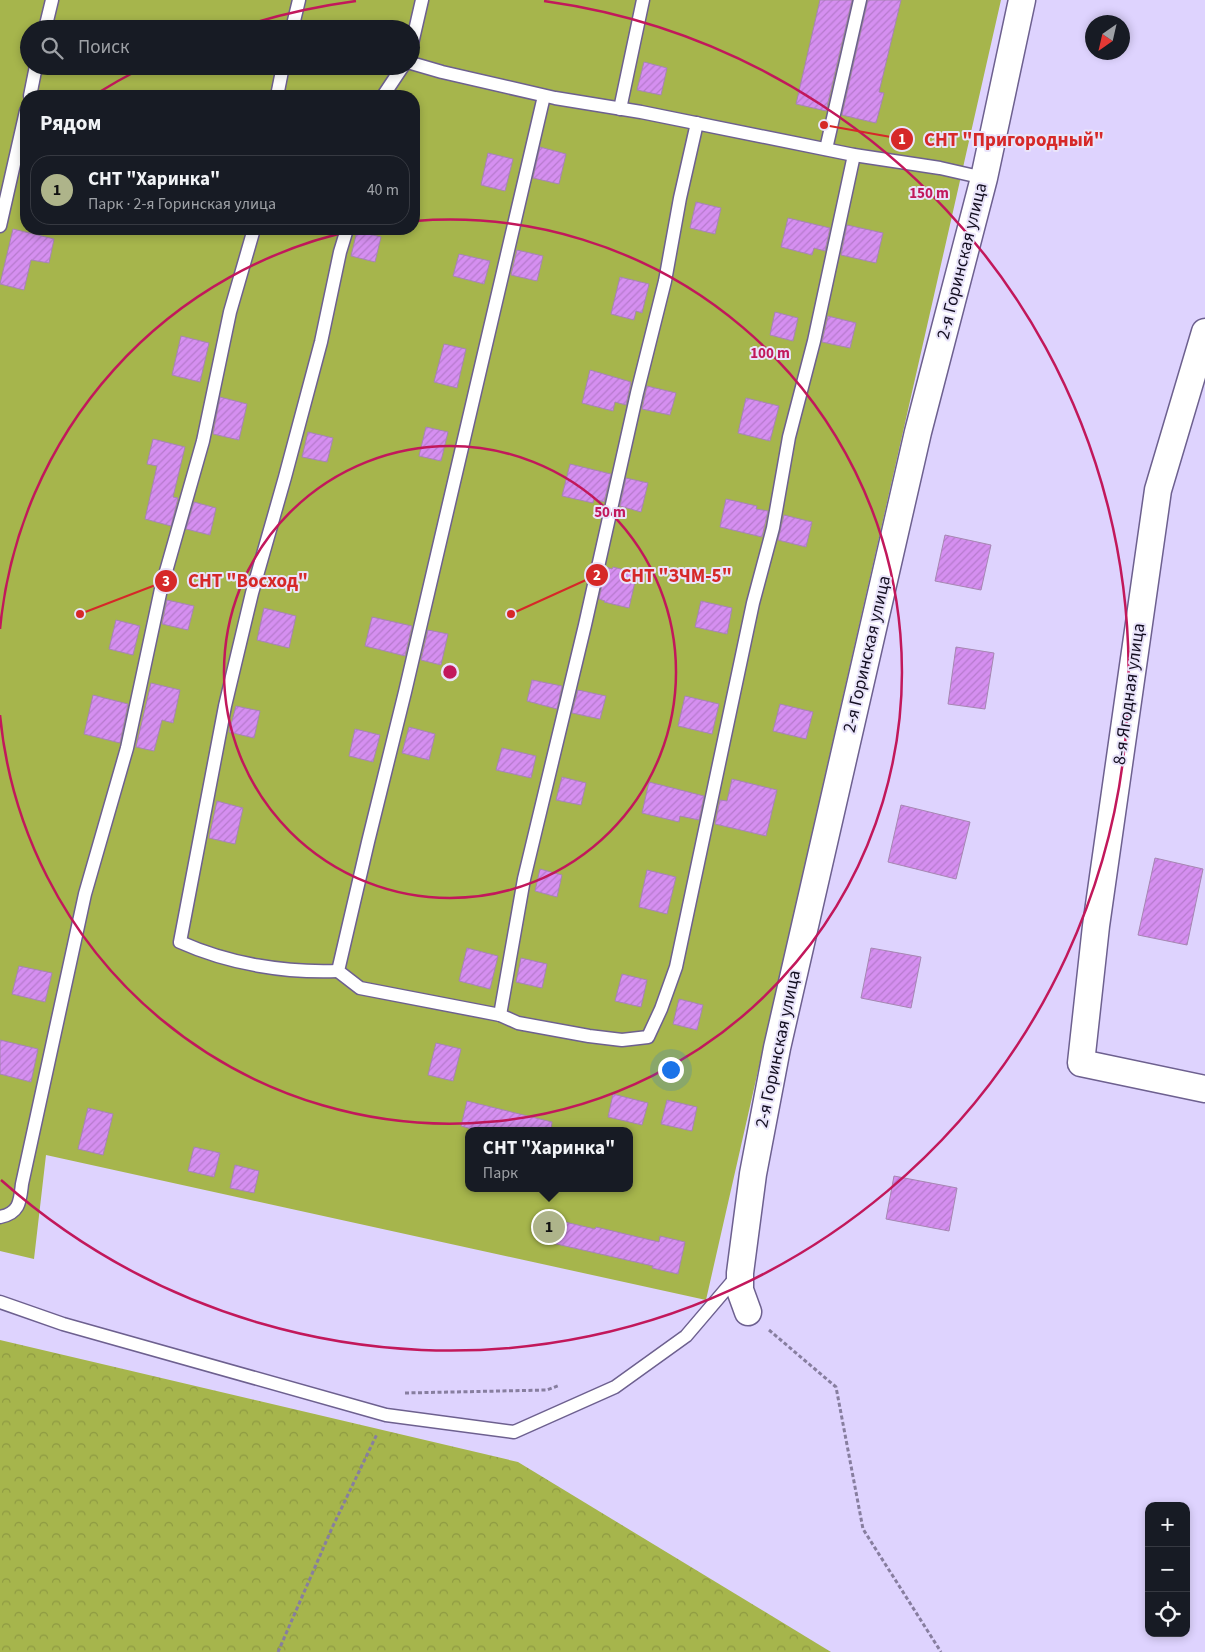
<!DOCTYPE html>
<html lang="ru">
<head>
<meta charset="utf-8">
<style>
	:root { --surface:#171b24; --page:#242831; --text:#f1f3f6; --muted:#9ea1a6; --line:#363941; --accent:#aeb48a }
	body { margin:0; font-family:"Source Sans 3",sans-serif; background:var(--page); color:var(--text) }
	.controls { position:absolute; right:15px; bottom:15px; display:grid; overflow:hidden; border-radius:10px; box-shadow:0 2px 8px #0003 }
	.controls button { width:45px; height:45px; display:grid; place-items:center; padding:0; border:0; border-bottom:1px solid var(--line); background:var(--surface); color:var(--text); font:25px sans-serif }
	.compass { position:absolute; left:1085px; top:15px; width:45px; height:45px; border-radius:50%; background:var(--surface); box-shadow:0 2px 8px #0003; rotate:214deg }
	.you { position:absolute; left:670px; top:1069px; width:18px; height:18px; margin:-12px; border:4px solid #fff; border-radius:50%; background:#1a73e8; box-shadow:0 0 0 8px #1a73e833 }
	.badge { display:grid; place-items:center; width:32px; height:32px; border-radius:50%; background:var(--accent); color:#111; font-size:16px; font-weight:700 }
	.pin { position:absolute; translate:-50% -50%; border:2px solid #fff; box-shadow:0 1px 5px #0006 }
	.popup { position:absolute; left:465px; top:1127px; width:168px; height:65px; box-sizing:border-box; display:grid; place-content:center; border-radius:10px; background:var(--surface); filter:drop-shadow(0 1px 4px #0005); font-size:16px; white-space:nowrap; color:var(--muted) }
	.popup b { font-size:19px; color:var(--text) }
	.popup::after { content:''; position:absolute; left:50%; top:100%; margin-left:-10px; border:10px solid transparent; border-top-color:var(--surface) }
	.list { margin:0; padding:0; list-style:none }
	h2 { display:flex; justify-content:space-between; align-items:center; height:65px; margin:0; padding:0 20px; font-size:21px }
	h2 small { font-size:16px; font-weight:400; color:var(--muted) }
	.list li { display:grid; grid-template-columns:32px 1fr auto; gap:15px; align-items:center; box-sizing:border-box; height:70px; margin:0 10px 10px; padding:0 10px; border:1px solid var(--line); border-radius:20px }
	.list b { display:block; font-size:19px; white-space:nowrap }
	.list p { margin:0; font-size:16px; white-space:nowrap; color:var(--muted) }
	.list em { font-size:16px; font-style:normal; color:var(--muted) }
	.icon { flex:none; width:28px; height:28px; fill:none; stroke:currentColor; stroke-width:2; stroke-linecap:round; stroke-linejoin:round }
	.map { position:relative; flex:none; width:1205px; height:1652px; overflow:hidden }
	.search { position:absolute; background:var(--surface); box-shadow:0 2px 8px #0003; left:20px; top:20px; width:400px; height:55px; display:flex; align-items:center; gap:12px; box-sizing:border-box; padding:0 18px; border-radius:28px; color:var(--muted); font-size:19px }
	.panel { position:absolute; background:var(--surface); box-shadow:0 2px 8px #0003; left:20px; top:90px; width:400px; height:145px; border-radius:20px }
	.map>svg:first-child { display:block }
</style>
</head>
<body>
<div class="map">
<svg width="1205" height="1652" viewBox="0 0 1205 1652">
	<defs>
		<pattern id="forest-crowns" width="20" height="18" patternUnits="userSpaceOnUse" patternTransform="scale(1.25)"><rect width="20" height="18" fill="#a6b54c"/><path d="M2 6a3 3 0 1 1 6 0M12 15a3 3 0 1 1 6 0" fill="none" stroke="#8e9a42"/></pattern>
		<pattern id="building-hatch" width="6" height="6" patternUnits="userSpaceOnUse" patternTransform="scale(1.25)"><rect width="6" height="6" fill="#d58ff0"/><path d="M-1 1l2-2M0 6l6-6M5 7l2-2" fill="none" stroke="#b67acd"/></pattern>
	</defs>
	<rect width="100%" height="100%" fill="#ded3fe"/>
	<polygon fill="url(#forest-crowns)" points="0,1340 518,1462 831,1652 0,1652"/>
	<path fill="#a6b54c" fill-rule="evenodd" d="M0,0H1001L706,1300L46,1155L34,1259L0,1251ZM29,29H411V66H29ZM26,96H414V229H26ZM469,1131H629V1188H469Z"/>
	<g fill="url(#building-hatch)" stroke="#a686b2">
		<polygon points="820,0 852,0 826,111 796,104"/>
		<polygon points="868,0 901,0 879,92 884,93 876,123 842,115"/>
		<polygon points="644,62 667,68 661,95 637,90"/>
		<polygon points="540,147 566,154 559,184 533,178"/>
		<polygon points="488,153 513,159 505,191 481,185"/>
		<polygon points="696,202 721,208 715,234 690,228"/>
		<polygon points="788,218 830,228 825,251 814,248 812,255 781,247"/>
		<polygon points="847,225 883,233 876,263 841,255"/>
		<polygon points="13,229 54,239 49,263 31,260 24,290 0,284"/>
		<polygon points="357,231 381,237 375,262 351,256"/>
		<polygon points="517,250 543,256 537,281 511,275"/>
		<polygon points="459,254 490,261 484,284 453,276"/>
		<polygon points="620,277 649,284 642,313 636,311 634,320 611,314"/>
		<polygon points="775,312 798,318 793,341 770,335"/>
		<polygon points="828,316 856,323 850,348 822,342"/>
		<polygon points="181,336 209,343 200,382 172,375"/>
		<polygon points="444,344 466,349 457,388 434,382"/>
		<polygon points="590,370 631,382 626,405 615,402 613,411 582,403"/>
		<polygon points="647,386 676,393 670,415 642,409"/>
		<polygon points="220,397 247,404 239,440 213,434"/>
		<polygon points="746,398 779,406 770,441 738,433"/>
		<polygon points="426,427 448,432 441,461 419,456"/>
		<polygon points="308,432 333,438 327,462 302,457"/>
		<polygon points="153,439 185,447 173,497 178,498 171,526 145,519 157,466 147,464"/>
		<polygon points="570,464 611,474 604,502 594,499 593,503 562,496"/>
		<polygon points="626,478 648,483 641,512 620,506"/>
		<polygon points="726,499 757,506 756,509 768,511 762,537 720,527"/>
		<polygon points="194,502 216,508 210,535 186,529"/>
		<polygon points="784,515 812,522 806,547 778,540"/>
		<polygon points="945,535 991,545 981,590 935,581"/>
		<polygon points="606,567 612,569 613,567 637,573 629,608 604,602 605,601 599,599"/>
		<polygon points="167,600 194,606 188,630 162,624"/>
		<polygon points="701,601 732,608 727,634 695,627"/>
		<polygon points="264,608 296,616 289,648 257,640"/>
		<polygon points="372,617 412,626 405,656 365,646"/>
		<polygon points="116,620 140,626 133,655 109,649"/>
		<polygon points="428,630 448,634 441,665 421,660"/>
		<polygon points="956,647 994,653 985,709 948,704"/>
		<polygon points="532,680 562,686 557,709 527,701"/>
		<polygon points="151,683 180,690 173,723 162,720 154,751 136,747"/>
		<polygon points="578,690 606,696 600,719 572,713"/>
		<polygon points="93,695 128,704 120,743 84,734"/>
		<polygon points="685,696 719,704 712,734 678,726"/>
		<polygon points="780,704 813,712 806,739 773,731"/>
		<polygon points="236,706 260,711 254,738 229,732"/>
		<polygon points="409,727 435,734 429,760 402,753"/>
		<polygon points="355,729 380,735 373,762 349,756"/>
		<polygon points="502,748 536,756 531,778 496,770"/>
		<polygon points="562,777 586,783 581,805 556,800"/>
		<polygon points="732,779 777,790 766,836 715,824 720,800 727,801"/>
		<polygon points="649,782 704,796 699,820 680,816 679,822 642,813"/>
		<polygon points="217,801 243,808 235,844 209,838"/>
		<polygon points="901,805 970,822 956,879 888,862"/>
		<polygon points="1155,858 1203,869 1187,945 1138,935"/>
		<polygon points="540,869 562,875 557,897 535,891"/>
		<polygon points="647,870 676,877 667,914 639,907"/>
		<polygon points="467,948 498,956 490,989 459,981"/>
		<polygon points="871,948 921,957 911,1008 861,998"/>
		<polygon points="521,958 547,964 542,988 516,982"/>
		<polygon points="19,966 52,973 45,1002 12,994"/>
		<polygon points="622,974 647,980 641,1007 615,1001"/>
		<polygon points="679,999 703,1005 697,1030 673,1024"/>
		<polygon points="0,1040 38,1049 31,1082 0,1074"/>
		<polygon points="436,1043 461,1049 453,1081 428,1075"/>
		<polygon points="613,1094 648,1103 642,1125 608,1117"/>
		<polygon points="667,1100 697,1107 692,1131 661,1124"/>
		<polygon points="467,1101 552,1122 551,1131 479,1131 461,1126"/>
		<polygon points="88,1108 113,1114 103,1155 78,1149"/>
		<polygon points="194,1147 220,1153 214,1177 188,1171"/>
		<polygon points="235,1165 259,1171 254,1193 230,1188"/>
		<polygon points="894,1176 957,1188 949,1231 886,1219"/>
		<polygon points="548,1218 595,1229 596,1227 659,1242 660,1236 685,1242 678,1274 652,1268 653,1266 543,1241"/>
	</g>
	<g fill="none" stroke-linecap="round" stroke-linejoin="round">
		<defs>
			<g id="lane">
				<polyline points="45,29 52,0"/>
				<polyline points="292,29 299,0"/>
				<polyline points="411,48 422,0"/>
				<polyline points="411,63 442,72 555,98 641,112 854,155 940,168 984,178"/>
				<polyline points="30,96 36,66"/>
				<polyline points="277,96 283,66"/>
				<polyline points="383,96 403,66"/>
				<polyline points="620,109 643,0"/>
				<polyline points="697,123 680,198 665,281 637,393 585,625 524,879 500,1015 518,1023 589,1036 622,1040 648,1037 661,1009 676,967 753,603 773,528 789,437 814,341 854,155"/>
				<polyline points="826,149 860,0"/>
				<polyline points="0,226 26,111"/>
				<path d="M338,971C285,973 229,964 180,942L225,706L252,593L285,477L321,342L340,252L347,229"/>
				<polyline points="500,1015 360,988 338,971 368,842 405,692 544,96"/>
				<path d="M0,1217C20,1213 20,1201 22,1184L85,894L127,748L161,589L203,441L230,312L254,229"/>
				<polyline points="0,1302 63,1324 386,1415 514,1432 615,1387 686,1336 738,1275"/>
			</g>
			<g id="street">
				<polyline points="1205,332 1158,490 1096,926 1081,1063 1205,1089"/>
				<polyline points="748,1312 740,1290 740,1273 753,1174 777,1048 918,432 984,178 1022,0"/>
			</g>
		</defs>
		<use href="#lane" stroke="#6d608f" stroke-width="15"/>
		<use href="#street" stroke="#6d608f" stroke-width="29"/>
		<g stroke="#877e9f" stroke-width="3" stroke-dasharray="4 2.5" stroke-linecap="butt">
			<polyline points="769,1330 836,1387 863,1529 941,1652"/>
			<polyline points="405,1393 547,1390 560,1385"/>
			<polyline points="278,1652 332,1528 377,1434"/>
		</g>
		<use href="#lane" stroke="#fff" stroke-width="12"/>
		<use href="#street" stroke="#fff" stroke-width="26"/>
	</g>
	<g fill="none" stroke="#c2185b" stroke-width="2.5">
		<circle cx="450" cy="672" r="226"/>
		<path d="M0 629A452 452 0 0 1 360 229M415 221A452 452 0 1 1 0 715"/>
		<path d="M96 94A678 678 0 0 1 142 68M240 27A678 678 0 0 1 356 1M544 1A678 678 0 1 1 1 1180"/>
	</g>
	<g text-anchor="middle" dominant-baseline="central" stroke-width="4" stroke-linejoin="round" paint-order="stroke">
		<g font-size="18" fill="#120d1f" stroke="#e9e4fa">
			<text transform="translate(962 261) rotate(-76)">2-я Горинская улица</text>
			<text transform="translate(867 654) rotate(-77)">2-я Горинская улица</text>
			<text transform="translate(1129 694) rotate(-82)">8-я Ягодная улица</text>
			<text transform="translate(778 1049) rotate(-78)">2-я Горинская улица</text>
		</g>
	</g>
	<circle cx="450" cy="672" r="8" fill="#c2185b" stroke="#e9e4fa" stroke-width="2.5"/>
	<g font-size="15" text-anchor="middle" font-weight="bold" fill="#c2185b" stroke="#e9e4fa" stroke-width="4" stroke-linejoin="round" paint-order="stroke">
		<text x="929" y="198">150 m</text>
		<text x="770" y="358">100 m</text>
		<text x="610" y="517">50 m</text>
	</g>
	<path fill="none" stroke="#d62828" stroke-width="2" d="M824 125L902 139M511 614L597 575M80 614L166 581"/>
	<g fill="#d62828" stroke="#e9e4fa" stroke-width="2">
		<circle cx="824" cy="125" r="5"/>
		<circle cx="511" cy="614" r="5"/>
		<circle cx="80" cy="614" r="5"/>
		<circle cx="902" cy="139" r="12"/>
		<circle cx="597" cy="575" r="12"/>
		<circle cx="166" cy="581" r="12"/>
	</g>
	<g font-size="15" text-anchor="middle" font-weight="bold" fill="#fff">
		<text x="902" y="144">1</text>
		<text x="597" y="580">2</text>
		<text x="166" y="586">3</text>
	</g>
	<g font-size="19" text-anchor="middle" font-weight="bold" fill="#d62828" stroke="#e9e4fa" stroke-width="4" stroke-linejoin="round" paint-order="stroke">
		<text x="1014" y="146">СНТ "Пригородный"</text>
		<text x="676" y="582">СНТ "ЗЧМ-5"</text>
		<text x="248" y="587">СНТ "Восход"</text>
	</g>
</svg>
<div class="controls">
<button>+</button>
<button>−</button>
<button><svg class="icon" aria-label="locate" viewBox="0 0 24 24"><circle cx="12" cy="12" r="6"/><path d="M12 2v4M12 18v4M2 12h4M18 12h4"/></svg></button>
</div>
<svg class="compass" viewBox="-18 -18 36 36"><path d="M0-13l5 13h-10z" fill="#e53935"/><path d="M0 13l5-13h-10z" fill="#9ea1a6"/></svg>
<div class="you"></div>
<div class="pin badge" style="left:549px;top:1227px">1</div>
<div class="popup"><b>СНТ &quot;Харинка&quot;</b>Парк</div>
<div class="search"><svg class="icon" aria-label="search" viewBox="0 0 24 24"><circle cx="10" cy="10" r="6"/><path d="M15 15l6 6"/></svg>Поиск</div>
<section class="panel">
<h2>Рядом<small></small></h2>
<ul class="list">
<li><span class="badge">1</span><div><b>СНТ &quot;Харинка&quot;</b><p>Парк · 2-я Горинская улица</p></div><em>40 m</em></li>
</ul>
</section>
</div>
</body>
</html>
